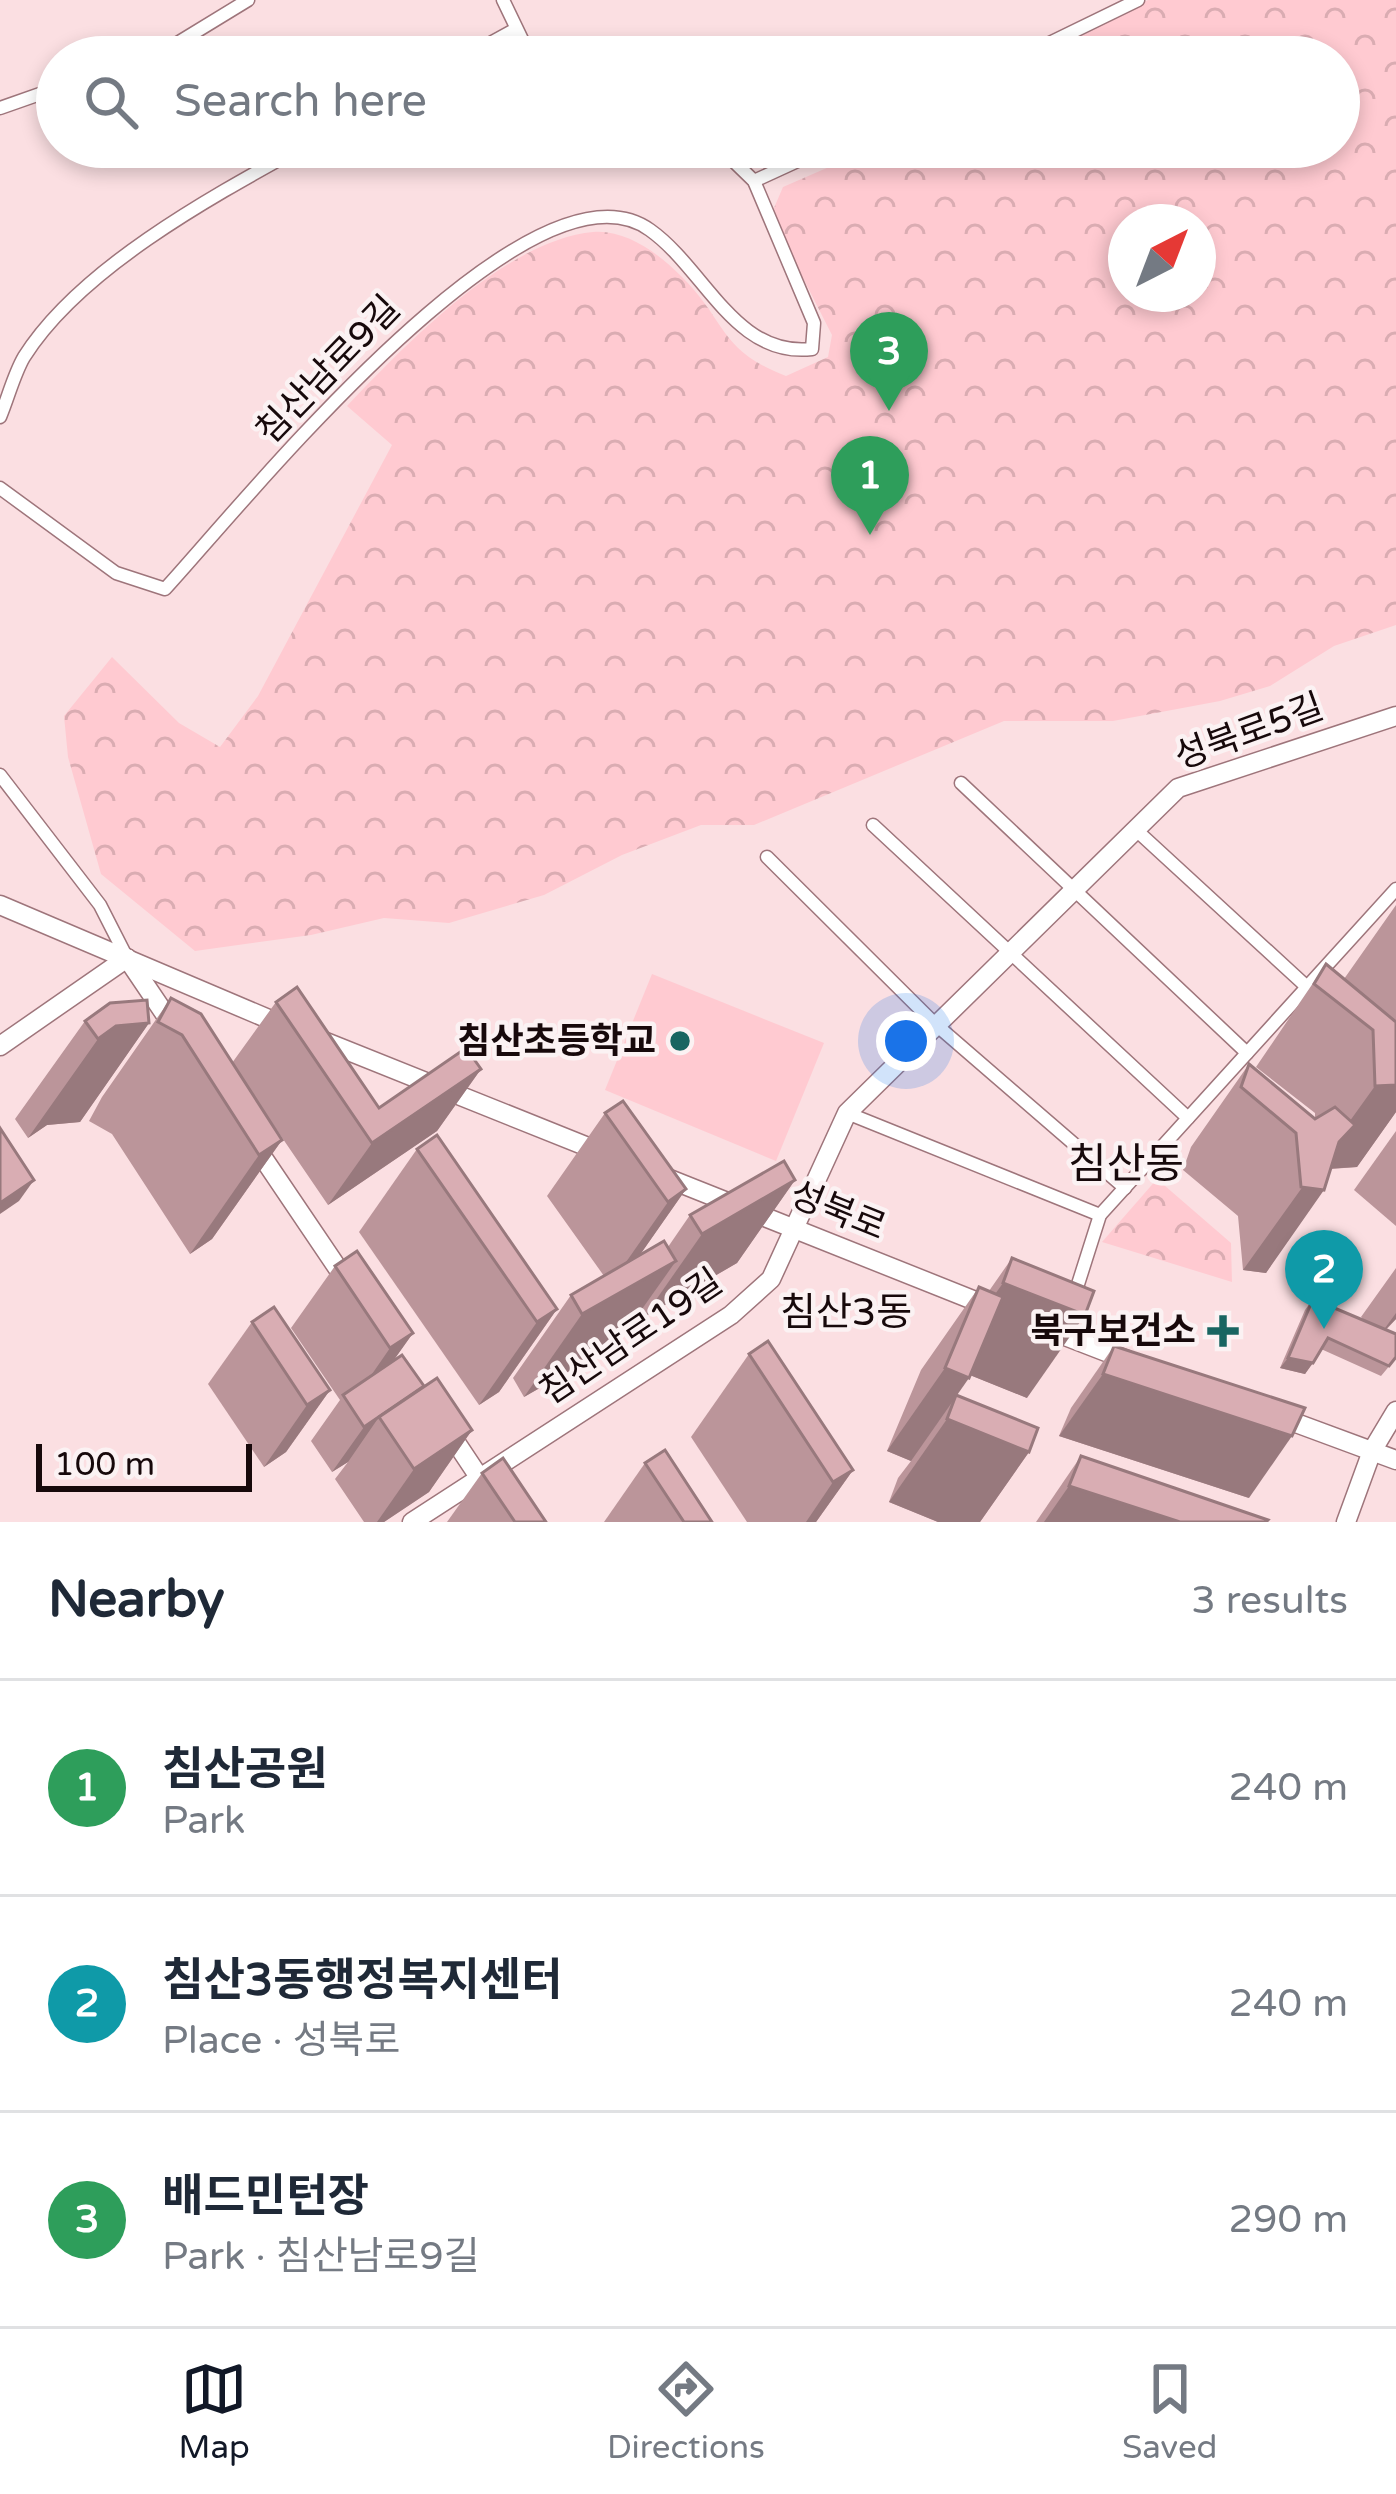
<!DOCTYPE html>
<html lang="en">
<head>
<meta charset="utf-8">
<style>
	:root { --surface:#fff; --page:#f2f2f3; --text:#1f2937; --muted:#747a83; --line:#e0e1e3; --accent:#111827 }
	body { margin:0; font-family:"Varela Round","Noto Sans KR",sans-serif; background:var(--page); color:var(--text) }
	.compass { position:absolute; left:1108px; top:204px; width:108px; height:108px; border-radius:50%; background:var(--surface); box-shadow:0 6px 18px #0003; rotate:42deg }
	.scale { position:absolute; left:36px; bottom:30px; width:216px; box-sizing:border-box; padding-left:12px; border:6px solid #17090b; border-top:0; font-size:33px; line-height:42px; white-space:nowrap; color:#17090b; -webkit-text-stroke:9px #fbf2f3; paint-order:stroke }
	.you { position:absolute; left:906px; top:1041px; width:42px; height:42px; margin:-30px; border:9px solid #fff; border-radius:50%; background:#1a73e8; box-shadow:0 0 0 18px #1a73e833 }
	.badge { display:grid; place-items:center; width:78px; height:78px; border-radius:50%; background:var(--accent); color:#fff; font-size:39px; font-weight:700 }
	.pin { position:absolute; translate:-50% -99px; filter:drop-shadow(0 3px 6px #0008) }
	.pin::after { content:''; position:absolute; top:63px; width:42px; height:36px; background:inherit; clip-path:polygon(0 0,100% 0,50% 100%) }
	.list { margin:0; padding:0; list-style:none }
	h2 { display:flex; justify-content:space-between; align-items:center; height:156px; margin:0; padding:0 48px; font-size:51px }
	h2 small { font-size:39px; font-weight:400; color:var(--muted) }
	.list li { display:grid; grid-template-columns:78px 1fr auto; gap:36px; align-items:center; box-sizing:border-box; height:216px; padding:0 48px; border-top:3px solid var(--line) }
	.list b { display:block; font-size:45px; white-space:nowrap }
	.list p { margin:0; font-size:39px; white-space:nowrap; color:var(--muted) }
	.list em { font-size:39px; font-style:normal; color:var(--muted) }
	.icon { flex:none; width:66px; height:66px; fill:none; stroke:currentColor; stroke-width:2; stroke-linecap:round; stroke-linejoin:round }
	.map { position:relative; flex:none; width:1396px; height:1522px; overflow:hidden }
	.search { position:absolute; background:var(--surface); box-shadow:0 6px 18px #0003; left:36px; right:36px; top:36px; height:132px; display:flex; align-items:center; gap:30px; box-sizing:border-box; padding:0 42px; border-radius:66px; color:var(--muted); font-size:45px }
	.sheet { height:804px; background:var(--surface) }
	nav { display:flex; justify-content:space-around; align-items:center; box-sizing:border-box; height:168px; border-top:3px solid var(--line); background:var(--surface); font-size:33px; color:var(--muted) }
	nav a { display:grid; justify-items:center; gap:6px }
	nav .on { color:var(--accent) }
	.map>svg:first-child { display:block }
</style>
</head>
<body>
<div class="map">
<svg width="1396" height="1522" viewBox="0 0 1396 1522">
	<defs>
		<pattern id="park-crowns" width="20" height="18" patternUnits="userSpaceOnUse" patternTransform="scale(3)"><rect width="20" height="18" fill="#ffcad1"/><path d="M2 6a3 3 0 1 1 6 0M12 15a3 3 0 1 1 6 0" fill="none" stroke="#daacb2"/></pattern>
	</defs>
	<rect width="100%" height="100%" fill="#fbdfe2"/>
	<polygon fill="#ffcad1" points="652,974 824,1043 776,1161 605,1090"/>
	<g fill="url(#park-crowns)" fill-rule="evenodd">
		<path d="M1148,0H1396V625L1334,646L1270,686L1220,701L1113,721H1004L754,825H701L622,855L544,895L449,923L384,918L311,935L195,951L101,874L68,757L64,716L112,657L179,723L220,747L258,696L392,445L347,406C405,345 506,240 593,232C626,229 659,254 681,276C727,321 718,350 786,376L828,357L832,335L771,215L783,187L875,147H1339V57H1042ZM1126,222H1198V294H1126Z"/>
		<polygon points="1157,1179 1231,1243 1232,1282 1102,1242"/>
	</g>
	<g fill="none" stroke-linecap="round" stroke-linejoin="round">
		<defs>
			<g id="street">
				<polyline points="503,0 529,54 536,57"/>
				<polyline points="144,57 171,47 248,0"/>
				<polyline points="465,57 516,29"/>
				<polyline points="1021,57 1138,0"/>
				<polyline points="0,108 57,88"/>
				<polyline points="754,181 828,147"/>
				<path d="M0,417C8,398 14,374 24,357C80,268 213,196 302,147"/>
				<path d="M0,488L116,573L165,589C239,509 530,144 650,230C705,269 735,358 812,349L814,323L754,181L719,147"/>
				<polyline points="0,775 100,905 127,958"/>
				<polyline points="961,783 1247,1053"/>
				<polyline points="873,825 1188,1118"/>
				<polyline points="1135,829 1307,987"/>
				<polyline points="767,857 934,1023 1125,1188"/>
				<polyline points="847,1113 1100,1215"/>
				<polyline points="1073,1300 1100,1215 1396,889"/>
			</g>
			<g id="secondary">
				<polyline points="0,905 285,1026"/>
				<polyline points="127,958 175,1029"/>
				<polyline points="316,1038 603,1153"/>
				<polyline points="0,1046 127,958"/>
				<polyline points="255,1146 347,1282"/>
				<polyline points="662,1176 993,1308"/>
				<polyline points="1047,1329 1127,1360"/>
				<polyline points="1277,1416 1396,1460"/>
				<polyline points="447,1429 509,1522"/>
				<polyline points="412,1522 731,1315 771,1279 847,1113 1178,788 1396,716"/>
				<polyline points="1346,1522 1372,1451 1396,1411"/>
			</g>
		</defs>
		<use href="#street" stroke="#9e757b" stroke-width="15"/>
		<use href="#secondary" stroke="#9e757b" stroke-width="21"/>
		<use href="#street" stroke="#fff" stroke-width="12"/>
		<use href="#secondary" stroke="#fff" stroke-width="18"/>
	</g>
	<g fill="#bb959a">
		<polygon points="1396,905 1396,1112 1357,1167 1331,1169 1266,1273 1243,1270 1238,1216 1183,1170 1191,1147 1249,1064 1315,1119 1315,1113 1256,1067 1326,964 1344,979"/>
		<polygon points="171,998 232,1063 276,1002 379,1108 481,1069 437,1131 328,1205 238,1073 282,1140 212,1239 190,1254 112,1134 89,1121 102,1097"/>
		<polygon points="85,1021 149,1023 80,1122 47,1125 28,1138 15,1119"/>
		<polygon points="605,1113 686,1189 639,1256 668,1247 690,1215 795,1180 737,1263 644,1317 640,1311 618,1343 524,1397 513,1378 571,1295 604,1276 547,1196"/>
		<polygon points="1396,1131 1396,1226 1354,1190"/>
		<polygon points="417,1149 557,1309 499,1392 479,1405 359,1232"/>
		<polygon points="1012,1258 1027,1398 970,1375 956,1395 1029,1452 980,1522 938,1522 889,1502 898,1478 911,1461 887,1451 921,1370 979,1287 989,1291"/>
		<polygon points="335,1266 413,1333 393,1361 472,1430 429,1492 384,1522 364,1522 335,1479 348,1462 332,1472 311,1441 340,1400 291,1328"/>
		<polygon points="1396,1268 1396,1319 1386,1330 1396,1358 1381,1376 1321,1349 1305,1374 1280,1368 1305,1310 1313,1299 1366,1322 1361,1317"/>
		<polygon points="252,1322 330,1390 286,1452 264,1467 208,1384"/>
		<polygon points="1114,1346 1249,1498 1059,1436 1071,1408"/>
		<polygon points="749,1354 853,1470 816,1522 747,1522 691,1437"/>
		<polygon points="1081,1456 1266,1522 1036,1522"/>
		<polygon points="645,1463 712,1522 604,1522"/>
		<polygon points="482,1473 546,1522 447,1522"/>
	</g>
	<g fill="#98797d">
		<polygon points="149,1023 80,1122 47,1125 28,1138 98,1039 116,1026"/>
		<polygon points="481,1069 437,1131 328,1205 372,1143"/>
		<polygon points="1396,1082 1396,1112 1357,1167 1325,1169 1324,1190 1266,1273 1243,1270 1375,1086"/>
		<polygon points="282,1140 212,1239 190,1254 259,1155"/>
		<polygon points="34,1180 19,1201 0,1214 0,1203"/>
		<polygon points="795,1180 737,1263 644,1317 702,1234"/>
		<polygon points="686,1189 628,1272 610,1285 668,1202"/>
		<polygon points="676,1261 618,1343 524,1397 582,1314"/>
		<polygon points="1003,1283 1085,1315 1027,1398 945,1365"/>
		<polygon points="557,1309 499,1392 479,1405 537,1322"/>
		<polygon points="1396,1313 1396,1319 1380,1335"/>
		<polygon points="413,1333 369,1395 350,1406 390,1348"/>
		<polygon points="1288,1358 1313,1363 1305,1374 1280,1368"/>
		<polygon points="945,1368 969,1378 911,1461 887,1451"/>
		<polygon points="1103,1374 1292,1436 1249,1498 1059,1436"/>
		<polygon points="424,1386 379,1417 348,1462 332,1472 364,1427"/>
		<polygon points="330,1390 286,1452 264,1467 307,1405"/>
		<polygon points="947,1419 1029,1452 980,1522 938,1522 889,1502"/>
		<polygon points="472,1430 429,1492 384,1522 377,1522 414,1469"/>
		<polygon points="853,1470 816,1522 806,1522 833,1482"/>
		<polygon points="1069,1486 1180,1522 1044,1522"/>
	</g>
	<g fill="#d9adb3" stroke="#98797d" stroke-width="3">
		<polygon points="1326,964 1396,1022 1396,1085 1375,1086 1373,1030 1314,984"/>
		<polygon points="297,987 379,1108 466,1048 481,1069 372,1143 276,1002"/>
		<polygon points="171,998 201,1014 282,1140 259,1155 182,1035 158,1022"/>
		<polygon points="147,1000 149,1023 116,1026 98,1039 85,1021 110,1003"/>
		<polygon points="1249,1064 1315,1119 1335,1107 1355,1125 1339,1142 1324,1190 1301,1187 1296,1133 1241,1087"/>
		<polygon points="623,1101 686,1189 668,1202 605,1113"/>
		<polygon points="0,1128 34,1180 0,1203"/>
		<polygon points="437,1135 557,1309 537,1322 417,1149"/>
		<polygon points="784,1161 795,1180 702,1234 690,1215"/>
		<polygon points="664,1241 676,1261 582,1314 571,1295"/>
		<polygon points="357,1251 413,1333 390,1348 335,1266"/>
		<polygon points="1012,1258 1094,1291 1085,1315 1003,1283"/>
		<polygon points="979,1287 1003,1297 969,1378 945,1368"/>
		<polygon points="1313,1299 1396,1334 1396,1357 1389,1366 1328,1338 1313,1363 1288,1358"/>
		<polygon points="274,1307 330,1390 307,1405 252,1322"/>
		<polygon points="768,1341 853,1470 833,1482 749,1354"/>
		<polygon points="1114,1346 1305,1408 1292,1436 1103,1374"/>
		<polygon points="402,1355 424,1386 364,1427 343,1395"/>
		<polygon points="437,1378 472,1430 414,1469 379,1417"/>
		<polygon points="956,1395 1038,1428 1029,1452 947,1419"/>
		<polygon points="665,1450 712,1522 684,1522 645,1463"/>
		<polygon points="1081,1456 1268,1520 1266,1522 1180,1522 1069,1486"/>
		<polygon points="503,1458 546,1522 515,1522 482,1473"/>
	</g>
	<g fill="#186561" stroke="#fbf2f3" stroke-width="4.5">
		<circle cx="680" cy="1041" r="12"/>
		<path d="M1217 1313h12v12h12v12h-12v12h-12v-12h-12v-12h12z"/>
	</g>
	<g text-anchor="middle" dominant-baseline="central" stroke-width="9" stroke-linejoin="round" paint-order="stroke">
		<g font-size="36" fill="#17090b" stroke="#fbf2f3">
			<text transform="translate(328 370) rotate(-46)">침산남로9길</text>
			<text transform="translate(1249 732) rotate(-20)">성북로5길</text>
			<text transform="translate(838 1211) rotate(22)">성북로</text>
			<text transform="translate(631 1337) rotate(-34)">침산남로19길</text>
		</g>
		<g font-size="36" font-weight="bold" fill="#17090b" stroke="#fbf2f3" text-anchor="end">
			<text x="656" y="1041">침산초등학교</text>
			<text x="1196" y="1331">북구보건소</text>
		</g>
		<g font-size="39" fill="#17090b" stroke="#fbf2f3">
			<text x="846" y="1312">침산3동</text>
		</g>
		<g font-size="42" fill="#17090b" stroke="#fbf2f3">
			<text x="1126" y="1164">침산동</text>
		</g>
	</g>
</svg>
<svg class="compass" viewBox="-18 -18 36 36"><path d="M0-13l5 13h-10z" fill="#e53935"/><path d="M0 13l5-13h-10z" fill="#747a83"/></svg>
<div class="scale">100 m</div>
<div class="you"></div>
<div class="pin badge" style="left:870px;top:535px;background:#2e9e5b">1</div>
<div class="pin badge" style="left:1324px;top:1329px;background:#0f9aa8">2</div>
<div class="pin badge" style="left:889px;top:411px;background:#2e9e5b">3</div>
<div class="search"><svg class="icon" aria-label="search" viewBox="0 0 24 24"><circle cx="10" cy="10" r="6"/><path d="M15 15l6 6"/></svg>Search here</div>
</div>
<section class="sheet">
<h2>Nearby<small>3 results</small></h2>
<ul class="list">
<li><span class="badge" style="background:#2e9e5b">1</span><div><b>침산공원</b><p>Park</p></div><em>240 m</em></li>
<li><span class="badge" style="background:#0f9aa8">2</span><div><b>침산3동행정복지센터</b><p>Place · 성북로</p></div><em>240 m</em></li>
<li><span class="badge" style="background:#2e9e5b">3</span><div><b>배드민턴장</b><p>Park · 침산남로9길</p></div><em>290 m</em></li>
</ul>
</section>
<nav>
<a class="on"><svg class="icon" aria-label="map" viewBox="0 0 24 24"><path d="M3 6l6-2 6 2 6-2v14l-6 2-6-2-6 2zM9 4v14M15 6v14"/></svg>Map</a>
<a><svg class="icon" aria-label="directions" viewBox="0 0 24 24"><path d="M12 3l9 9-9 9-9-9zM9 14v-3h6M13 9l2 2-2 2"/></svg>Directions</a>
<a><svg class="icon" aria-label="saved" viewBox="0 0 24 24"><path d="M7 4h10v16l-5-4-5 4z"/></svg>Saved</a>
</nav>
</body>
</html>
